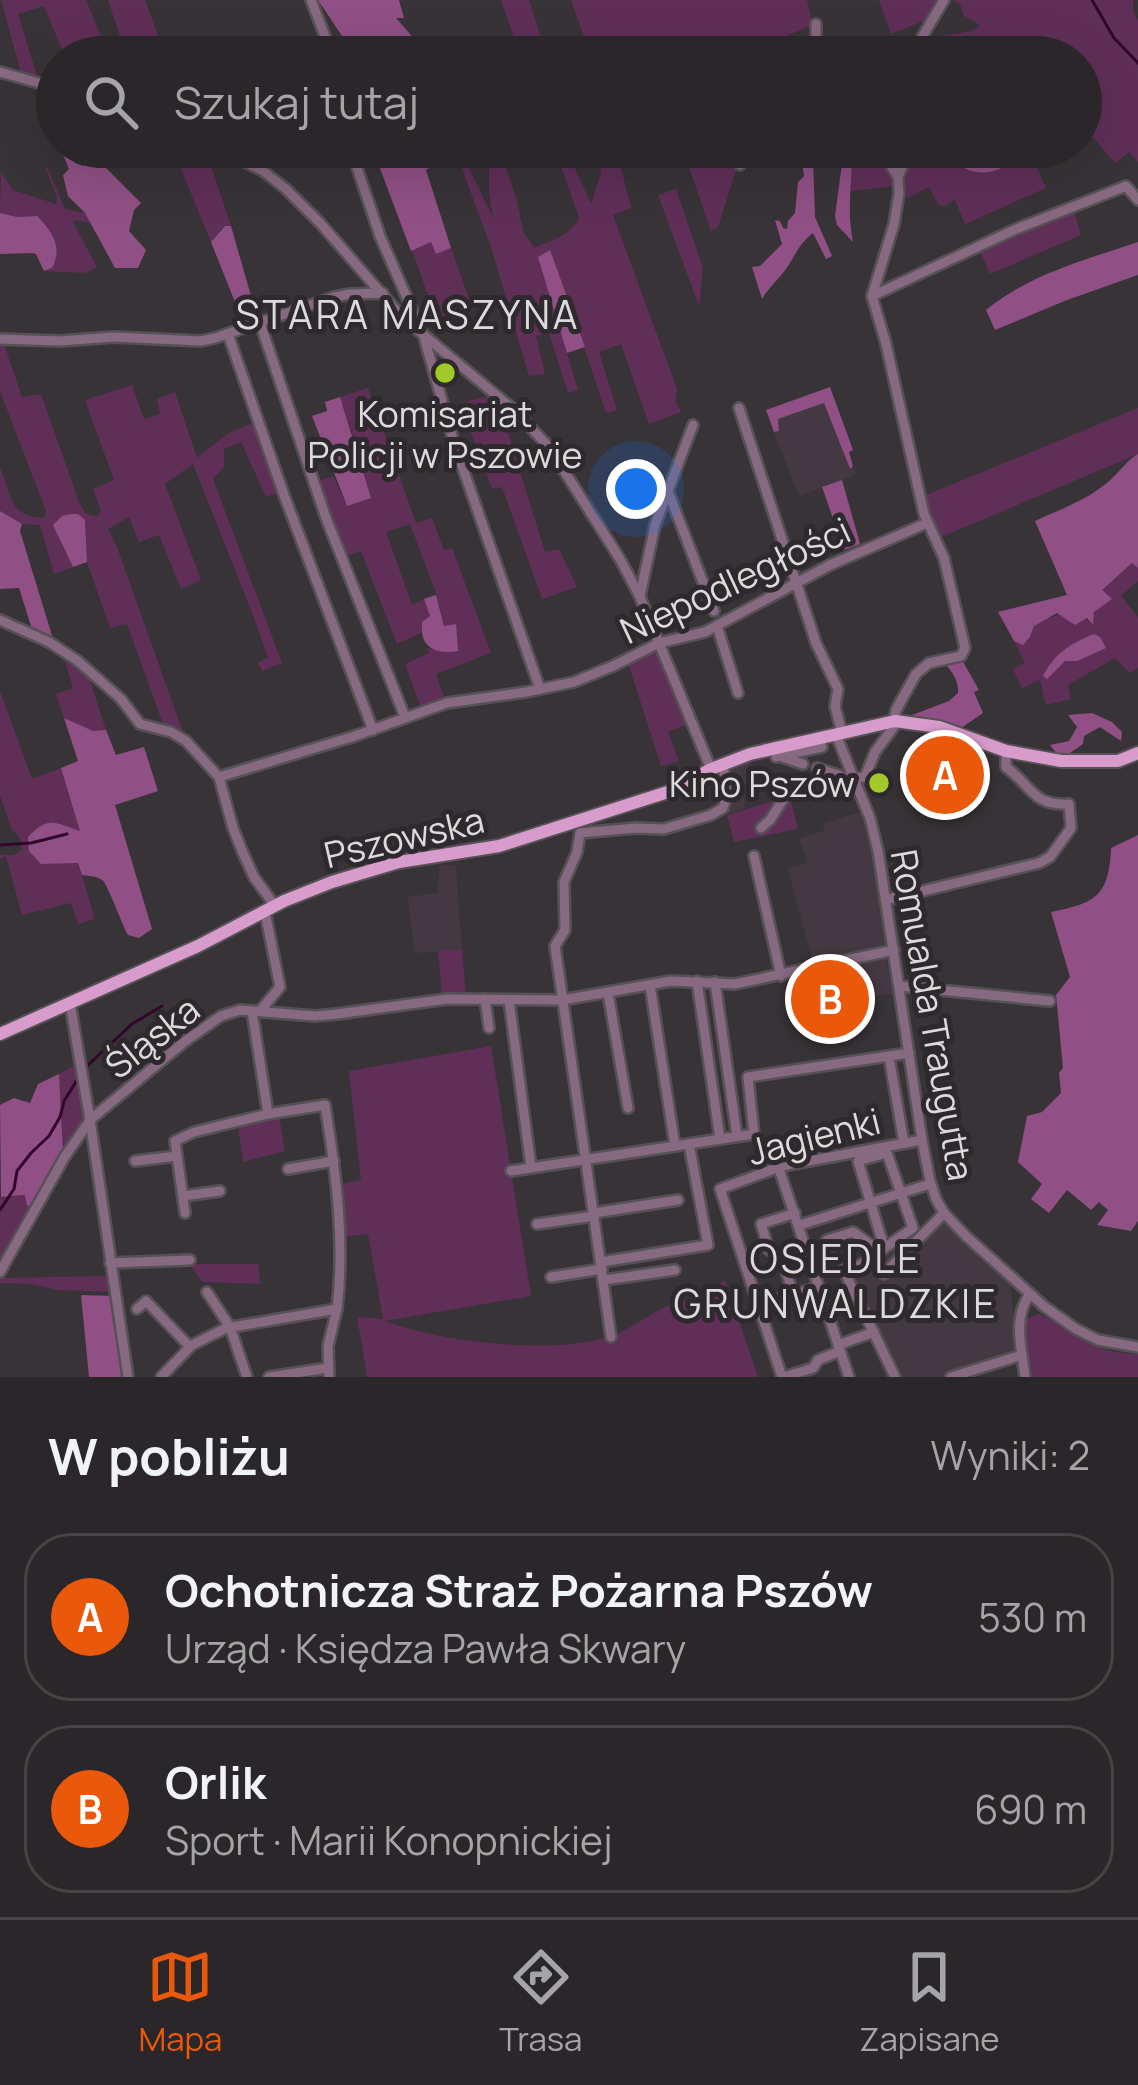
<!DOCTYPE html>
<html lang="pl">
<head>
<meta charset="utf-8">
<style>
	:root { --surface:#2a2629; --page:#363235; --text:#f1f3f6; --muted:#a5a5a8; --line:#464346; --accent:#ea580c }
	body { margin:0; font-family:Manrope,sans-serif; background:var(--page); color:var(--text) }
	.you { position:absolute; left:636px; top:489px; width:42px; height:42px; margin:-30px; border:9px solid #fff; border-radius:50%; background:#1a73e8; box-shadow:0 0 0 18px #1a73e833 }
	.badge { display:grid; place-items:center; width:78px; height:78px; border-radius:50%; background:var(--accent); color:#fff; font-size:39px; font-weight:700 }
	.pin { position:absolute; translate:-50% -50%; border:6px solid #fff; box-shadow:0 3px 12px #0006 }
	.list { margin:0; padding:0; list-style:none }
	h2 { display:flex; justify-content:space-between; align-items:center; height:156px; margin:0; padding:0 48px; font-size:51px }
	h2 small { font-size:39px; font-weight:400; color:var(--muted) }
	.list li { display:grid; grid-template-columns:78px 1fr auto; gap:36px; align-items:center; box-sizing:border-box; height:168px; margin:0 24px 24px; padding:0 24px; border:3px solid var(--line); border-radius:48px }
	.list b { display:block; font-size:45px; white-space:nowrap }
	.list p { margin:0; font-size:39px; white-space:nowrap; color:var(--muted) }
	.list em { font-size:39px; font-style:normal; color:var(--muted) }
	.icon { flex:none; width:66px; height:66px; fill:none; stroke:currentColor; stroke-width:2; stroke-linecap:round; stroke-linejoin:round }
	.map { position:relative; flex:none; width:1138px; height:1377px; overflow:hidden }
	.search { position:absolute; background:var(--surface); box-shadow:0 12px 48px #0002; left:36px; right:36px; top:36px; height:132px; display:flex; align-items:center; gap:30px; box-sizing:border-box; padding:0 42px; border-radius:66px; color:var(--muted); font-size:45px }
	.sheet { height:540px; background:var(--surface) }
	nav { display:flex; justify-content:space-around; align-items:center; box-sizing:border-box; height:168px; border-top:3px solid var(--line); background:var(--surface); font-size:33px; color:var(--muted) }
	nav a { display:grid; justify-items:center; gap:6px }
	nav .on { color:var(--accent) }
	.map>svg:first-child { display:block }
</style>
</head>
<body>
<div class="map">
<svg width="1138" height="1377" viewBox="0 0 1138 1377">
	<rect width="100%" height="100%" fill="#383337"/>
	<g fill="#443942">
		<polygon points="824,403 849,468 853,466 856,475 799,496 774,432 779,430 778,419"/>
		<polygon points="750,757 756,784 743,789 745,809 727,814 725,769"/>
		<polygon points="861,812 881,894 889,946 832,966 886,958 893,994 870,997 874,1024 824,1032 818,1004 798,1007 792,977 811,969 811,957 788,868 807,863 799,838 824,831 823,823"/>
		<polygon points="440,865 456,866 462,950 414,953 408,897 437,893"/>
		<polygon points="936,1219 942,1221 970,1250 1010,1281 1017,1350 944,1377 895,1377 848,1274 874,1266 877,1259"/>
	</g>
	<g fill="#602f58">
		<polygon points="1,0 86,0 107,51 91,57 65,57 44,6 18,14 38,79 21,73"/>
		<polygon points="108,0 145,0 166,57 148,57 146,52 127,57"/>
		<polygon points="501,0 529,0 547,57 521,57"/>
		<polygon points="571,0 807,0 813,25 754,49 756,57 591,57"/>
		<polygon points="879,0 940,0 932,18 891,34"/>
		<polygon points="953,0 1133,0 1133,10 1138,20 1138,162 1129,152 1115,163 1093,137 1081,142 1081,57 920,57 924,39 972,31 980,25 963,15 960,4"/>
		<polygon points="172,147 205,148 231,226 222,228 211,242"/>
		<path d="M454,147H459L493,218L489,193V159L500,149L517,201L523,231L534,248C551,240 573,235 579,217L554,147H576L572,161L591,204L601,173L599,147H623L621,168L631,208L613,215L677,389L675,401L681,412L649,424L621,344L599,352L617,410L606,413L568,299L539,258L578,390L568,393L549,333L536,336L545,374L529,376L492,250Z"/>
		<polygon points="682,147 730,147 737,167 718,227 711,231"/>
		<polygon points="852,147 876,147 892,168 896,186 851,191"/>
		<polygon points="915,147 972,147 965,168 1003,168 1028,147 1046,188 965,224 955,200 944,206 938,204 929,187 907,198 905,178"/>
		<polygon points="45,167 47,167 65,209 85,213 90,223 75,220 73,222 97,267 85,273 44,271 52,268 36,216 17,217 0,213 1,172 13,190 56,204 57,197"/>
		<polygon points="676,189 703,268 699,306 658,195"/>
		<polygon points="1073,209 1081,235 990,274 979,249"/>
		<polygon points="431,242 436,254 451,248 473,310 437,321 412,250"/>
		<path d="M0,341H3L22,397L41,394L79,502L86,514L97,516L101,511L93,489L114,480L85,400L132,385L144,419L160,414L157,399L175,392L197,458L227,434L255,422L280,492L266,497L241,442L224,449V467L213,479L282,663L262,671L258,662L268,658L253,615L193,464L165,484L201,580L181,589L159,535L139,542L129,517L108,529L117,547L185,738L163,724L127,624L110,628L87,562L85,520L61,543L73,567L54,574L40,525L22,524L0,511V468C13,496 7,516 44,518L46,511L0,391Z"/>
		<polygon points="368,388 416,523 432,518 444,550 452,548 491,653 436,674 445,700 421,708 405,664 429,653 427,648 432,650 455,624 444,626 436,593 410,524 386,532 412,605 424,599 430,617 422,622 421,633 397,644 361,551 344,557 316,482 333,476 347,506 356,445 340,397"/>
		<polygon points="489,396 500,407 545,552 559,549 577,587 542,599 502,487 492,489 460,403"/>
		<polygon points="1138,408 1138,454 939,538 924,496"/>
		<path d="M1133,563L1138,568V581L1121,596L1138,617V668L1130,673L1115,658L1068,685L1071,699L1046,705L1040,680L1022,688L1013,669L1025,663L1014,641L1023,645L1030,637L1034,626C1054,614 1072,606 1092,624L1101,590Z"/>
		<polygon points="648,650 659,654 686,725 668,732 679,761 661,766 629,666"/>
		<polygon points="63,654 87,671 106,730 93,732 64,718 56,694 73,688"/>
		<polygon points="0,691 32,779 61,768 81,832 41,864 78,863 95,919 78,924 71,903 22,915 6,856 0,859 0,855 13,855 22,850 20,838 11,828 0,795"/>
		<polygon points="777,789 778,799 790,797 798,829 734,842 727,815 773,801 771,797"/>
		<polygon points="462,950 466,996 442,995 438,951"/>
		<path d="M491,1046L531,1296L385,1321C440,1342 552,1355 608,1337C629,1331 647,1315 667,1306C678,1301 683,1301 693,1299C703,1296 716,1286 725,1280L758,1377H367L357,1317L383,1319L368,1234L342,1237L339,1184L361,1180L349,1071Z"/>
		<polygon points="76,1064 86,1121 63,1152 59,1074"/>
		<polygon points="279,1116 285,1151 243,1162 238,1125"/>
		<polygon points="25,1195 33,1204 0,1263 0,1198"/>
		<polygon points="195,1264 258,1264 260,1284 202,1282 191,1266"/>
		<polygon points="109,1276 112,1292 58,1290 31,1284 0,1283 0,1278"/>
		<path d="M1040,1314C1080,1336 1088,1352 1138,1354V1377H1032L1023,1319Z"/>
	</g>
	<g fill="#905085">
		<polygon points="318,0 399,0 404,18 396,18 411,35 422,57 356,57"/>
		<polygon points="60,147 69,147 75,163 83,166 88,151 96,150 100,162 141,203 134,210 129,231 146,250 138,268 115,268 85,213 68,196 63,175 69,169"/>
		<polygon points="372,147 454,147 456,151 426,170 451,248 436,254 431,242 411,251"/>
		<path d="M800,147H852C853,181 846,208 853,242L837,225L835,216L843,156L833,151L816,153L813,159L815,217L832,256L826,259L813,233C800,243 797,252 788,266C780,278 770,286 762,299L752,267L760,266L782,244L775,220L780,221L783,228L787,229L788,221L795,213L798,182L804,176Z"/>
		<path d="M972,147H1027C1009,166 990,180 964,168Z"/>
		<path d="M0,213L17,217L37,216C52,231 63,247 52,268L44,271L36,254L31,253L0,254Z"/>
		<polygon points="225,226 231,226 251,296 235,302 211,242"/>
		<path d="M1138,242V275L1067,300L995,330L986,310C1028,275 1087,259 1138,242Z"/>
		<polygon points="550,250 585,347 567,353 538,257"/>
		<polygon points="830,387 853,450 849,452 853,466 850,469 824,403 778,419 779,431 774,432 766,410"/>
		<polygon points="340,397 371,498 347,506 312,416 327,411 325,402"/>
		<path d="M1138,454V568L1132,563L1102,590L1112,599L1094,612L1093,625L1087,618L1075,625L1057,613L1034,626L1030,637L1023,645L1014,641L998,612L1067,595L1035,521C1059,510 1087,500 1108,482C1119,473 1126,461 1138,454Z"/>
		<polygon points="842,480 860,544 844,550 822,487"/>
		<polygon points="0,511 22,524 20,531 54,642 32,629 19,588 0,589"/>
		<polygon points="71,514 78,514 85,520 87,562 73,567 53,525 62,516"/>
		<path d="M436,595L444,626L456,624L458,651C435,655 419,647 422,622L430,616L424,599Z"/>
		<path d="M1094,634L1100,637L1106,648L1077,661H1065L1047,679L1043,676C1055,653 1070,644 1094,634Z"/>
		<path d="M962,660L979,690L974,692L983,713L961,728L907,717L949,701L958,693C959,682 952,671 945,664Z"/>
		<polygon points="1092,713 1112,722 1122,732 1121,741 1100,727 1084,736 1083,744 1070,753 1057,754 1050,745 1069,741 1077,727 1068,715"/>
		<path d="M64,718L93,731L106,730L116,755L144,747L158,791L115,805L152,929L139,938L128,935C122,925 107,882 102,880C97,876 89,876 82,875L78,863L41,864L29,851L28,837C49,815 55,823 80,831L61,768L78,761Z"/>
		<path d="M1138,835V1221L1131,1231L1097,1225L1108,1210L1099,1202L1091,1210L1067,1190L1049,1213L1031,1199L1042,1184L1018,1162L1027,1116L1042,1112L1061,1093L1059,1073L1063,1068L1056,995L1070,977L1051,912C1096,903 1109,896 1111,848Z"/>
		<polygon points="59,1074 63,1152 33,1204 27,1206 25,1195 1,1197 0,1105 14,1098 30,1103 38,1084"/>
		<polygon points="81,1295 114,1296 125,1377 89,1377"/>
	</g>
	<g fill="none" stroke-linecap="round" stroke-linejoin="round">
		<g stroke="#32052d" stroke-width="3">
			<polyline points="1092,0 1114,38 1138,63"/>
			<polyline points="0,845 31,843 67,834"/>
			<polyline points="87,1066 132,1024 162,1006"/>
			<polyline points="0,1210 14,1189 17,1171 31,1153 49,1136 60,1117 64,1101 79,1077"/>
		</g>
		<defs>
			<g id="minor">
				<polyline points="311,0 333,57"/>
				<polyline points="816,57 816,24"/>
				<polyline points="918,57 921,39 944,0"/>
				<polyline points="0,72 57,88"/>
				<polyline points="214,147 263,171 286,189 320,223 402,317 513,409 549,447 620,559 640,597 711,769"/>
				<polyline points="350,147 380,236 424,337 454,443 540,689"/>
				<polyline points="740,165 749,147"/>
				<polyline points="898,177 911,147"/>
				<polyline points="872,296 1016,229 1126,186 1138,200"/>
				<polyline points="260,323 326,518 405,717"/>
				<polyline points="228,334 284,495 373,730"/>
				<polyline points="0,339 60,341 114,337 201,341 215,338 334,297 350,294 383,293"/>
				<polyline points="739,408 816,643 838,689 835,706 842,733"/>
				<polyline points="668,491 714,611"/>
				<polyline points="640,596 655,525 693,425"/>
				<polyline points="0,620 49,642 78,661 121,699 140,724 171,732 186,741 219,777 233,828 243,853 254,877 275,906"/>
				<polyline points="717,626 738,693"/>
				<polyline points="836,735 870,818 878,851 922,1140 930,1181 936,1199 944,1213 967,1237 1045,1307 1076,1329 1098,1340 1138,1347"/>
				<polyline points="779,756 803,764"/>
				<polyline points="776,757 822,747 821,742"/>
				<polyline points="817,768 844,777"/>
				<polyline points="219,777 355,736 447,703 526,692 574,682 613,666 659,643 705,632 830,565 927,523"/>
				<polyline points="854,778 865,777 875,752 893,728 896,710 916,674 929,663 961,656 965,648 944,558 924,514 886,344 872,296 894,224 899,193 898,177 879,147"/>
				<polyline points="761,828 770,820 787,793"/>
				<polyline points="580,833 577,852 564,882 565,930 555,946 611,1337"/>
				<polyline points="580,833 636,828 664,829 711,815 723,808 727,795 723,764"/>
				<polyline points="754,856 781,976"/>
				<path d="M885,900L1039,863L1050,857L1071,828L1069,804C1032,806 1032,786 1006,767V751"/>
				<polyline points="697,981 720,1139"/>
				<polyline points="715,982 737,1136"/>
				<polyline points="650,985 675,1146"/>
				<polyline points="899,986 1050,1001"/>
				<polyline points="608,993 628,1108"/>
				<polyline points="485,999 489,1028"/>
				<polyline points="509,1000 531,1167"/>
				<polyline points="70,1003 90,1120 128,1377"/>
				<polyline points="260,1011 280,987 265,912"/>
				<polyline points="889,1057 904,1143"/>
				<path d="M268,1114L325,1105C336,1173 345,1240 337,1309"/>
				<polyline points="776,1160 849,1377"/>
				<polyline points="135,1161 177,1156"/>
				<polyline points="288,1169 334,1161"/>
				<polyline points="511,1171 754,1134 748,1077 909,1053"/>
				<polyline points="183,1196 220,1191"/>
				<polyline points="185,1213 175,1141 194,1132 268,1114 252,1011"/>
				<polyline points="594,1213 678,1200"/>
				<polyline points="537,1224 594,1216"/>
				<polyline points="800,1225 930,1184"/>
				<polyline points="769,1250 761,1224 795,1213"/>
				<polyline points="879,1251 853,1232 827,1240 836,1267 845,1273 895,1377"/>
				<polyline points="601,1262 708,1245 689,1144"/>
				<polyline points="110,1263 190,1260"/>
				<polyline points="0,1272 64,1158 90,1120 184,1042 221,1016 240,1010 315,1016 337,1014 447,999 562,1000 671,981 735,984 894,950"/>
				<polyline points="845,1273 853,1270 913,1228 887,1153 858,1161 884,1247"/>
				<polyline points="787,1274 793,1295"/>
				<polyline points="884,1274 944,1213"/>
				<polyline points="551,1277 602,1269"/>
				<polyline points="604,1280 675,1270"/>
				<polyline points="207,1292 230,1327 247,1377"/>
				<polyline points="759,1305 819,1287"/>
				<polyline points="137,1309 146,1301 190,1347"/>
				<polyline points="838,1345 874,1332"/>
				<polyline points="161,1377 192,1345 226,1328 337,1309 328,1346 329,1377"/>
				<polyline points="269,1377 328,1368"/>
				<polyline points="782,1377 720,1189 782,1166 922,1140"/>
				<polyline points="784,1377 813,1368 818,1360 840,1351"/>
				<polyline points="951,1377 1022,1355"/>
				<path d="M1025,1377C1022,1349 1012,1318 1030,1294"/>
			</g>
			<polyline id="major" points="0,1034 198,946 284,901 332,882 399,862 499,846 671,791 711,769 750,754 895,721 939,727 1006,751 1061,761 1118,761 1138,753"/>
		</defs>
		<use href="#minor" stroke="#565155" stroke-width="14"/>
		<use href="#major" stroke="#565155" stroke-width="16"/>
		<use href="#minor" stroke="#876981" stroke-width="9"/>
		<use href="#major" stroke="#d89ccc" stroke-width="12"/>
	</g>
	<g fill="#a1c92a" stroke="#2e292d" stroke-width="4.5">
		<circle cx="445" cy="373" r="12"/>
		<circle cx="879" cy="783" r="12"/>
	</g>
	<g text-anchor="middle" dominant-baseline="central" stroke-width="10" stroke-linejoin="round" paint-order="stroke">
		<g font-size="36" fill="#dddadd" stroke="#2e292d">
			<text x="445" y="413">Komisariat<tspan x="445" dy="41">Policji w Pszowie</tspan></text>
			<text x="855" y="783" text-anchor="end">Kino Pszów</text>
		</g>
		<g font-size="36" fill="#dddadd" stroke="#2e292d">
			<text transform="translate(735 580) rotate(-25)">Niepodległości</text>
			<text transform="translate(404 837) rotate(-13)">Pszowska</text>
			<text transform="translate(933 1015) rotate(80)">Romualda Traugutta</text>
			<text transform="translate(152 1037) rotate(-38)">Śląska</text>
			<text transform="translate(814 1136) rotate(-14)">Jagienki</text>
		</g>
		<g font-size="39" letter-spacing="3" fill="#dddadd" stroke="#2e292d">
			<text x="408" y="314">STARA MASZYNA</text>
			<text x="836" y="1258">OSIEDLE<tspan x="836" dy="45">GRUNWALDZKIE</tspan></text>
		</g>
	</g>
</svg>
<div class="you"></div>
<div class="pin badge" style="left:945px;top:775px">A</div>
<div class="pin badge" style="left:830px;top:999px">B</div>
<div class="search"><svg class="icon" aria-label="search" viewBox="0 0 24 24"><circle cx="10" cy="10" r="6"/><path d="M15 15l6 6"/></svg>Szukaj tutaj</div>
</div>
<section class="sheet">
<h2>W pobliżu<small>Wyniki: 2</small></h2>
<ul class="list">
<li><span class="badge">A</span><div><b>Ochotnicza Straż Pożarna Pszów</b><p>Urząd · Księdza Pawła Skwary</p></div><em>530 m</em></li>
<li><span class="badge">B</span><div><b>Orlik</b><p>Sport · Marii Konopnickiej</p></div><em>690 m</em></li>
</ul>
</section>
<nav>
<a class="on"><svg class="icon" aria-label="map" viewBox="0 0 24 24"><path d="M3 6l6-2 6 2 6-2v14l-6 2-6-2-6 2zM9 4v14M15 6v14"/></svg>Mapa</a>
<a><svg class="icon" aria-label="directions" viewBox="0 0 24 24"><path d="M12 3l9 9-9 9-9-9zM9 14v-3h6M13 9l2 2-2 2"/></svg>Trasa</a>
<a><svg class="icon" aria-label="saved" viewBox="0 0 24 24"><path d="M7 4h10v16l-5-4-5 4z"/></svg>Zapisane</a>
</nav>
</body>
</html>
